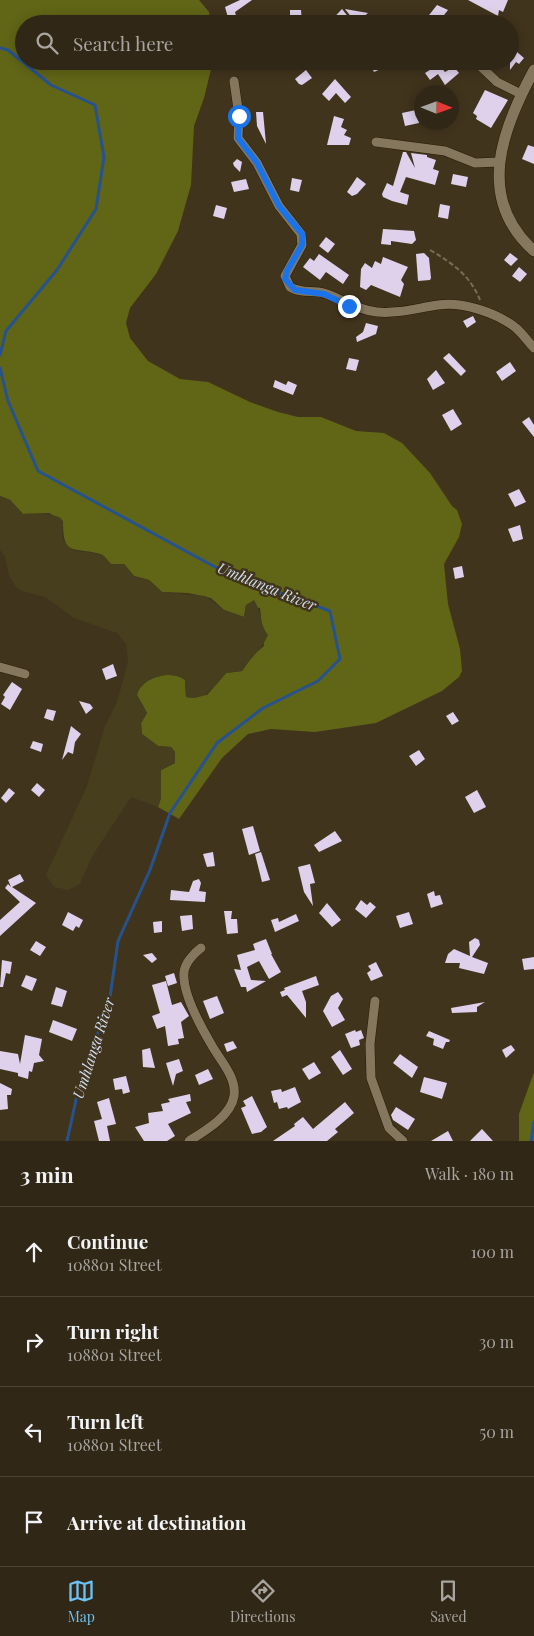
<!DOCTYPE html>
<html lang="en">
<head>
<meta charset="utf-8">
<style>
	:root { --surface:#312716; --page:#3d3323; --text:#f1f3f6; --muted:#a8a5a1; --line:#4c4435; --accent:#6dc2f3 }
	body { margin:0; font-family:"Playfair Display",serif; background:var(--page); color:var(--text) }
	.compass { position:absolute; left:414px; top:85px; width:45px; height:45px; border-radius:50%; background:var(--surface); box-shadow:0 2px 12px #0003; rotate:91deg }
	.stop { position:absolute; width:15px; height:15px; margin:-11px; border:4px solid #1a73e8; border-radius:50%; background:#fff }
	.stop.end { background:#1a73e8; border-color:#fff; box-shadow:0 1px 5px #0008 }
	.list { margin:0; padding:0; list-style:none }
	h2 { display:flex; justify-content:space-between; align-items:center; height:65px; margin:0; padding:0 20px; font-size:21px }
	h2 small { font-size:16px; font-weight:400; color:var(--muted) }
	.list li { display:grid; grid-template-columns:32px 1fr auto; gap:15px; align-items:center; box-sizing:border-box; height:90px; padding:0 20px; border-top:1px solid var(--line) }
	.list b { display:block; font-size:19px; white-space:nowrap }
	.list p { margin:0; font-size:16px; white-space:nowrap; color:var(--muted) }
	.list em { font-size:16px; font-style:normal; color:var(--muted) }
	.icon { flex:none; width:28px; height:28px; fill:none; stroke:currentColor; stroke-width:2; stroke-linecap:round; stroke-linejoin:round }
	.map { position:relative; flex:none; width:534px; height:1141px; overflow:hidden }
	.search { position:absolute; background:var(--surface); box-shadow:0 2px 12px #0003; left:15px; right:15px; top:15px; height:55px; display:flex; align-items:center; gap:12px; box-sizing:border-box; padding:0 18px; border-radius:28px; color:var(--muted); font-size:19px }
	.sheet { height:425px; background:var(--surface) }
	nav { display:flex; justify-content:space-around; align-items:center; box-sizing:border-box; height:70px; border-top:1px solid var(--line); background:var(--surface); font-size:14px; color:var(--muted) }
	nav a { display:grid; justify-items:center; gap:2px }
	nav .on { color:var(--accent) }
	.map>svg:first-child { display:block }
</style>
</head>
<body>
<div class="map">
<svg width="534" height="1141" viewBox="0 0 534 1141">
	<rect width="100%" height="100%" fill="#41341d"/>
	<g fill="#616516">
		<path d="M0,0H199L209,12L211,24H24V61H213L204,98L194,126L191,185L178,231L156,274L130,308L126,323L130,338L148,361L180,379L208,382L250,402L278,412L298,417H321L356,431L384,433L402,443L430,473L452,506L457,510L462,524L459,537L444,564L448,604L460,649L462,671L459,677L442,691L376,723L315,732L271,729L248,734L222,758L179,819L158,807L161,798V770L175,763V752L171,747L158,746L142,734L141,723L147,713L137,695C141,677 172,669 185,680L186,697L207,695L226,673L242,671L252,656L264,646L260,608L246,605L244,617L224,610L211,598L188,593L162,592L149,580L134,576L124,564H111C108,561 104,555 100,554C73,546 63,558 63,521L49,513L23,514L10,500L0,496Z"/>
		<polygon points="534,1072 534,1141 519,1141 519,1114"/>
	</g>
	<path fill="#463e1d" d="M0,496L10,500L23,514C89,512 48,529 69,547C78,554 90,551 100,554C104,555 108,561 111,564H124L134,576L149,580L162,592L205,596L224,610L244,617L246,605L254,600C262,612 259,624 268,635C262,649 251,657 242,671L226,673C215,686 205,702 186,697L185,680C172,669 141,677 137,695L147,713L141,723L142,734L158,746L171,747L175,752V763L161,770V798L158,807L131,797L91,858L80,884L68,890L54,887L46,875L87,786L105,726L117,702L128,662L126,644L117,633L74,618L45,597L22,591L16,587L9,576L5,556L0,550Z"/>
	<g fill="none" stroke-linecap="round" stroke-linejoin="round">
		<g stroke="#26538f" stroke-width="3">
			<polyline points="0,48 8,50 51,85 95,105 104,157 96,209 57,270 6,331 0,355"/>
			<polyline points="0,368 8,401 38,471 228,574 330,611 340,659 318,681 263,708 217,743 170,813 150,870 118,941 109,1004 81,1077 67,1141"/>
			<polyline points="531,1141 534,1122"/>
		</g>
	</g>
	<g fill="#dfd1ec">
		<polygon points="240,0 252,0 235,12 237,19 229,21 225,7"/>
		<polygon points="468,0 508,0 503,12 499,10 498,16"/>
		<polygon points="437,5 448,10 437,24 422,24"/>
		<polygon points="342,9 350,19 344,24 328,24"/>
		<polygon points="345,9 368,13 356,23"/>
		<polygon points="290,10 301,10 302,23 290,23"/>
		<polygon points="315,15 320,18 323,24 301,24"/>
		<polygon points="510,46 524,58 519,64 516,62 510,70"/>
		<polygon points="369,61 398,61 374,72"/>
		<polygon points="431,61 435,61 445,72 454,67 459,73 445,85 438,74 430,80 425,73 433,68"/>
		<polygon points="306,70 312,78 302,85 299,84 295,79"/>
		<polygon points="335,79 351,97 345,103 336,93 329,101 322,94"/>
		<polygon points="485,90 508,100 491,128 476,119 477,116 473,113"/>
		<polygon points="416,110 419,123 405,126 402,113"/>
		<polygon points="256,112 263,112 266,144 257,126"/>
		<polygon points="334,116 344,119 341,127 347,130 344,135 351,138 349,145 327,145"/>
		<polygon points="528,145 534,147 534,164 522,159"/>
		<polygon points="403,152 406,152 415,168 411,153 427,155 427,157 436,160 433,169 439,171 435,185 406,177 400,192 409,195 407,205 392,201 383,197 382,194 387,183 393,186"/>
		<polygon points="237,159 242,162 240,172 234,166 233,163"/>
		<polygon points="453,174 468,177 466,187 451,184"/>
		<polygon points="357,177 366,184 357,194 352,196 347,192"/>
		<polygon points="292,178 302,180 299,192 290,190"/>
		<polygon points="246,179 249,189 234,192 231,182"/>
		<polygon points="440,204 450,206 448,219 438,217"/>
		<polygon points="216,205 227,208 224,219 213,216"/>
		<polygon points="383,229 414,231 416,240 412,244 391,241 391,245 381,244"/>
		<polygon points="326,237 335,244 328,253 319,246"/>
		<polygon points="424,253 429,258 431,278 430,280 418,281 416,254"/>
		<polygon points="510,253 518,259 511,266 504,260"/>
		<polygon points="319,254 349,275 343,284 326,272 320,280 303,267 310,258 314,261"/>
		<polygon points="383,257 408,267 401,280 404,284 400,297 371,285 366,290 360,287 361,269 365,263 372,268 375,261 381,264"/>
		<polygon points="519,267 527,274 520,282 512,276"/>
		<polygon points="473,316 476,322 467,328 463,321"/>
		<polygon points="366,323 378,326 376,334 357,342 356,337 363,332"/>
		<polygon points="449,353 466,371 461,376 443,358"/>
		<polygon points="349,358 359,360 356,371 346,369"/>
		<polygon points="510,362 516,371 502,381 496,372"/>
		<polygon points="436,370 445,383 433,390 427,379"/>
		<polygon points="275,380 286,385 288,381 297,385 293,395 273,387"/>
		<polygon points="453,409 462,424 451,431 442,415"/>
		<polygon points="529,417 534,425 534,437 522,422"/>
		<polygon points="519,489 526,502 515,507 508,494"/>
		<polygon points="520,525 523,539 513,542 508,529"/>
		<polygon points="462,566 464,577 455,579 453,568"/>
		<polygon points="113,664 117,676 106,680 102,669"/>
		<polygon points="12,682 22,689 10,710 1,704 5,697 3,695"/>
		<polygon points="79,701 90,704 93,708 86,714"/>
		<polygon points="47,709 56,711 53,721 44,718"/>
		<polygon points="453,712 459,721 452,725 446,716"/>
		<polygon points="71,726 81,734 75,742 73,754 68,752 62,760"/>
		<polygon points="33,741 43,744 41,752 30,748"/>
		<polygon points="419,750 425,759 416,766 409,756"/>
		<polygon points="37,783 45,790 39,797 31,790"/>
		<polygon points="9,788 15,793 6,803 1,798"/>
		<polygon points="477,790 486,807 474,813 465,797"/>
		<polygon points="253,826 260,851 249,855 242,829"/>
		<polygon points="335,831 342,841 319,852 314,845"/>
		<polygon points="213,852 215,866 207,867 203,854"/>
		<polygon points="261,852 270,880 262,882 255,854"/>
		<polygon points="310,864 315,883 310,884 313,906 304,892 298,867"/>
		<polygon points="20,874 24,881 12,887 36,903 0,936 0,920 20,902 5,888 8,884 11,887 8,880"/>
		<polygon points="199,879 201,883 199,891 206,892 205,902 170,900 171,890 189,892 193,881"/>
		<polygon points="434,891 435,896 440,895 443,904 431,908 427,894"/>
		<polygon points="361,900 367,905 370,902 376,907 366,918 355,909"/>
		<polygon points="327,903 341,920 332,927 319,913"/>
		<polygon points="224,911 232,911 231,919 237,919 238,933 227,934"/>
		<polygon points="68,912 83,920 79,928 76,926 73,931 62,925"/>
		<polygon points="409,912 413,924 400,928 396,916"/>
		<polygon points="296,914 299,921 275,932 271,920 278,918 279,922"/>
		<polygon points="192,915 193,929 182,931 180,916"/>
		<polygon points="162,921 162,932 154,933 153,922"/>
		<polygon points="475,938 479,940 480,945 472,957 488,963 484,974 459,968 460,963 445,963 448,954 454,949 470,956 469,942"/>
		<polygon points="266,939 272,954 271,954 281,972 269,979 259,961 247,967 251,980 266,981 247,992 246,987 241,987 234,969 241,970 237,955 255,950 253,944"/>
		<polygon points="36,941 46,947 40,956 30,950"/>
		<polygon points="152,953 157,959 152,963 143,955"/>
		<polygon points="534,957 534,969 524,970 522,959"/>
		<polygon points="2,960 12,962 10,974 6,973 3,987 0,987"/>
		<polygon points="376,962 383,976 371,981 367,973 371,970 368,966"/>
		<polygon points="174,973 177,983 168,986 165,976"/>
		<polygon points="26,975 37,979 32,991 21,986"/>
		<polygon points="316,976 319,985 302,991 306,1002 306,1018 287,995 282,997 280,992 285,990 284,988"/>
		<polygon points="166,981 172,1005 181,1002 189,1016 181,1022 184,1038 178,1039 179,1044 168,1046 165,1026 157,1029 152,1016 160,1013 152,985"/>
		<polygon points="56,987 67,991 62,1007 51,1004"/>
		<polygon points="338,992 343,999 338,1008 345,1020 332,1027 323,1011 331,996"/>
		<polygon points="217,996 224,1013 210,1019 203,1001"/>
		<polygon points="485,1002 477,1007 477,1012 452,1013 451,1008"/>
		<polygon points="53,1020 77,1029 72,1041 49,1032"/>
		<polygon points="355,1030 356,1032 361,1030 364,1038 359,1040 360,1045 351,1048 345,1034"/>
		<polygon points="429,1031 450,1040 449,1042 446,1042 443,1049 433,1045 434,1039 426,1036"/>
		<polygon points="25,1035 42,1039 39,1055 44,1061 34,1063 32,1072 29,1071 28,1079 18,1076 18,1073 0,1069 0,1051 18,1054 20,1064"/>
		<polygon points="233,1041 237,1048 227,1052 224,1044"/>
		<polygon points="511,1045 515,1050 506,1058 502,1050"/>
		<polygon points="150,1048 155,1068 143,1067 142,1050"/>
		<polygon points="340,1050 352,1069 343,1075 331,1057"/>
		<polygon points="400,1054 418,1067 412,1078 393,1063"/>
		<polygon points="179,1059 183,1071 176,1074 173,1086 166,1063"/>
		<polygon points="314,1062 321,1073 309,1080 302,1069"/>
		<polygon points="208,1069 213,1079 199,1085 195,1075"/>
		<polygon points="126,1076 130,1092 123,1094 122,1089 115,1090 113,1079"/>
		<polygon points="424,1077 447,1083 442,1099 420,1092"/>
		<polygon points="0,1083 12,1089 11,1095 7,1095 8,1109 0,1110"/>
		<polygon points="295,1087 301,1102 288,1109 287,1107 279,1109 277,1102 274,1103 271,1091 281,1089 282,1092"/>
		<polygon points="190,1094 191,1101 186,1102 191,1113 168,1124 175,1136 167,1141 144,1141 135,1127 149,1123 148,1113 163,1111 161,1104 170,1102 168,1099"/>
		<polygon points="252,1096 267,1127 261,1132 252,1134 241,1108 246,1106 243,1101"/>
		<polygon points="109,1098 116,1124 107,1126 110,1141 99,1141 94,1121 102,1119 97,1102"/>
		<polygon points="345,1102 354,1113 335,1129 338,1132 327,1141 273,1141 295,1126 294,1124 303,1117 313,1129"/>
		<polygon points="396,1107 415,1119 408,1130 393,1120 391,1115"/>
		<polygon points="482,1129 493,1141 470,1141"/>
		<polygon points="448,1131 453,1141 431,1141"/>
	</g>
	<g fill="none" stroke-linecap="round" stroke-linejoin="round">
		<defs>
			<g id="minor">
				<polyline points="475,61 497,82 521,94"/>
				<path d="M234,81L239,116L238,138L257,163L279,206L301,234L302,245L285,276L290,287C302,294 312,290 324,293C342,299 357,310 377,312C398,314 417,308 438,305C462,301 497,313 516,328C523,334 528,342 534,348"/>
				<polyline points="376,142 445,151 475,163 499,162"/>
				<polyline points="0,667 25,674"/>
				<polyline points="375,1001 370,1044 371,1078 389,1128 403,1141"/>
				<path d="M189,1141C205,1131 231,1116 234,1096C237,1077 219,1059 211,1044C201,1027 182,992 184,972C185,963 194,953 201,948"/>
			</g>
			<path id="tertiary" d="M534,70C502,129 475,198 534,251"/>
		</defs>
		<use href="#minor" stroke="#271b05" stroke-width="10"/>
		<use href="#tertiary" stroke="#271b05" stroke-width="12"/>
		<path stroke="#796d5a" stroke-width="2" stroke-dasharray="5 2.5" stroke-linecap="butt" d="M430,250C452,263 470,275 480,300"/>
		<use href="#minor" stroke="#85775e" stroke-width="9"/>
		<use href="#tertiary" stroke="#85775e" stroke-width="11"/>
	</g>
	<g fill="none" stroke-linecap="round" stroke-linejoin="round">
		<polyline stroke="#1a73e8" stroke-width="6" points="239,116 238,138 257,163 279,206 302,234 302,245 287,271 285,279 295,290 324,294 349,306"/>
	</g>
	<g text-anchor="middle" dominant-baseline="central" stroke-width="5" stroke-linejoin="round" paint-order="stroke">
		<g font-size="15" font-style="italic" fill="#d0ddef" stroke="#41341d">
			<text transform="translate(267 586) rotate(22)">Umhlanga River</text>
			<text transform="translate(93 1048) rotate(-72)">Umhlanga River</text>
		</g>
	</g>
</svg>
<svg class="compass" viewBox="-18 -18 36 36"><path d="M0-13l5 13h-10z" fill="#e53935"/><path d="M0 13l5-13h-10z" fill="#a8a5a1"/></svg>
<div class="stop" style="left:239px;top:116px"></div>
<div class="stop end" style="left:349px;top:306px"></div>
<div class="search"><svg class="icon" aria-label="search" viewBox="0 0 24 24"><circle cx="10" cy="10" r="6"/><path d="M15 15l6 6"/></svg>Search here</div>
</div>
<section class="sheet">
<h2>3 min<small>Walk · 180 m</small></h2>
<ul class="list">
<li><svg class="icon" aria-label="ahead" viewBox="0 0 24 24"><path d="M12 20V5M6 11l6-6 6 6"/></svg><div><b>Continue</b><p>108801 Street</p></div><em>100 m</em></li>
<li><svg class="icon" aria-label="right" viewBox="0 0 24 24"><path d="M7 20v-9h11M14 6l5 5-5 5"/></svg><div><b>Turn right</b><p>108801 Street</p></div><em>30 m</em></li>
<li><svg class="icon" aria-label="left" viewBox="0 0 24 24"><path d="M17 20v-9H6M10 6l-5 5 5 5"/></svg><div><b>Turn left</b><p>108801 Street</p></div><em>50 m</em></li>
<li><svg class="icon" aria-label="arrive" viewBox="0 0 24 24"><path d="M6 21V4h12l-3 4 3 4H6"/></svg><div><b>Arrive at destination</b></div></li>
</ul>
</section>
<nav>
<a class="on"><svg class="icon" aria-label="map" viewBox="0 0 24 24"><path d="M3 6l6-2 6 2 6-2v14l-6 2-6-2-6 2zM9 4v14M15 6v14"/></svg>Map</a>
<a><svg class="icon" aria-label="directions" viewBox="0 0 24 24"><path d="M12 3l9 9-9 9-9-9zM9 14v-3h6M13 9l2 2-2 2"/></svg>Directions</a>
<a><svg class="icon" aria-label="saved" viewBox="0 0 24 24"><path d="M7 4h10v16l-5-4-5 4z"/></svg>Saved</a>
</nav>
</body>
</html>
